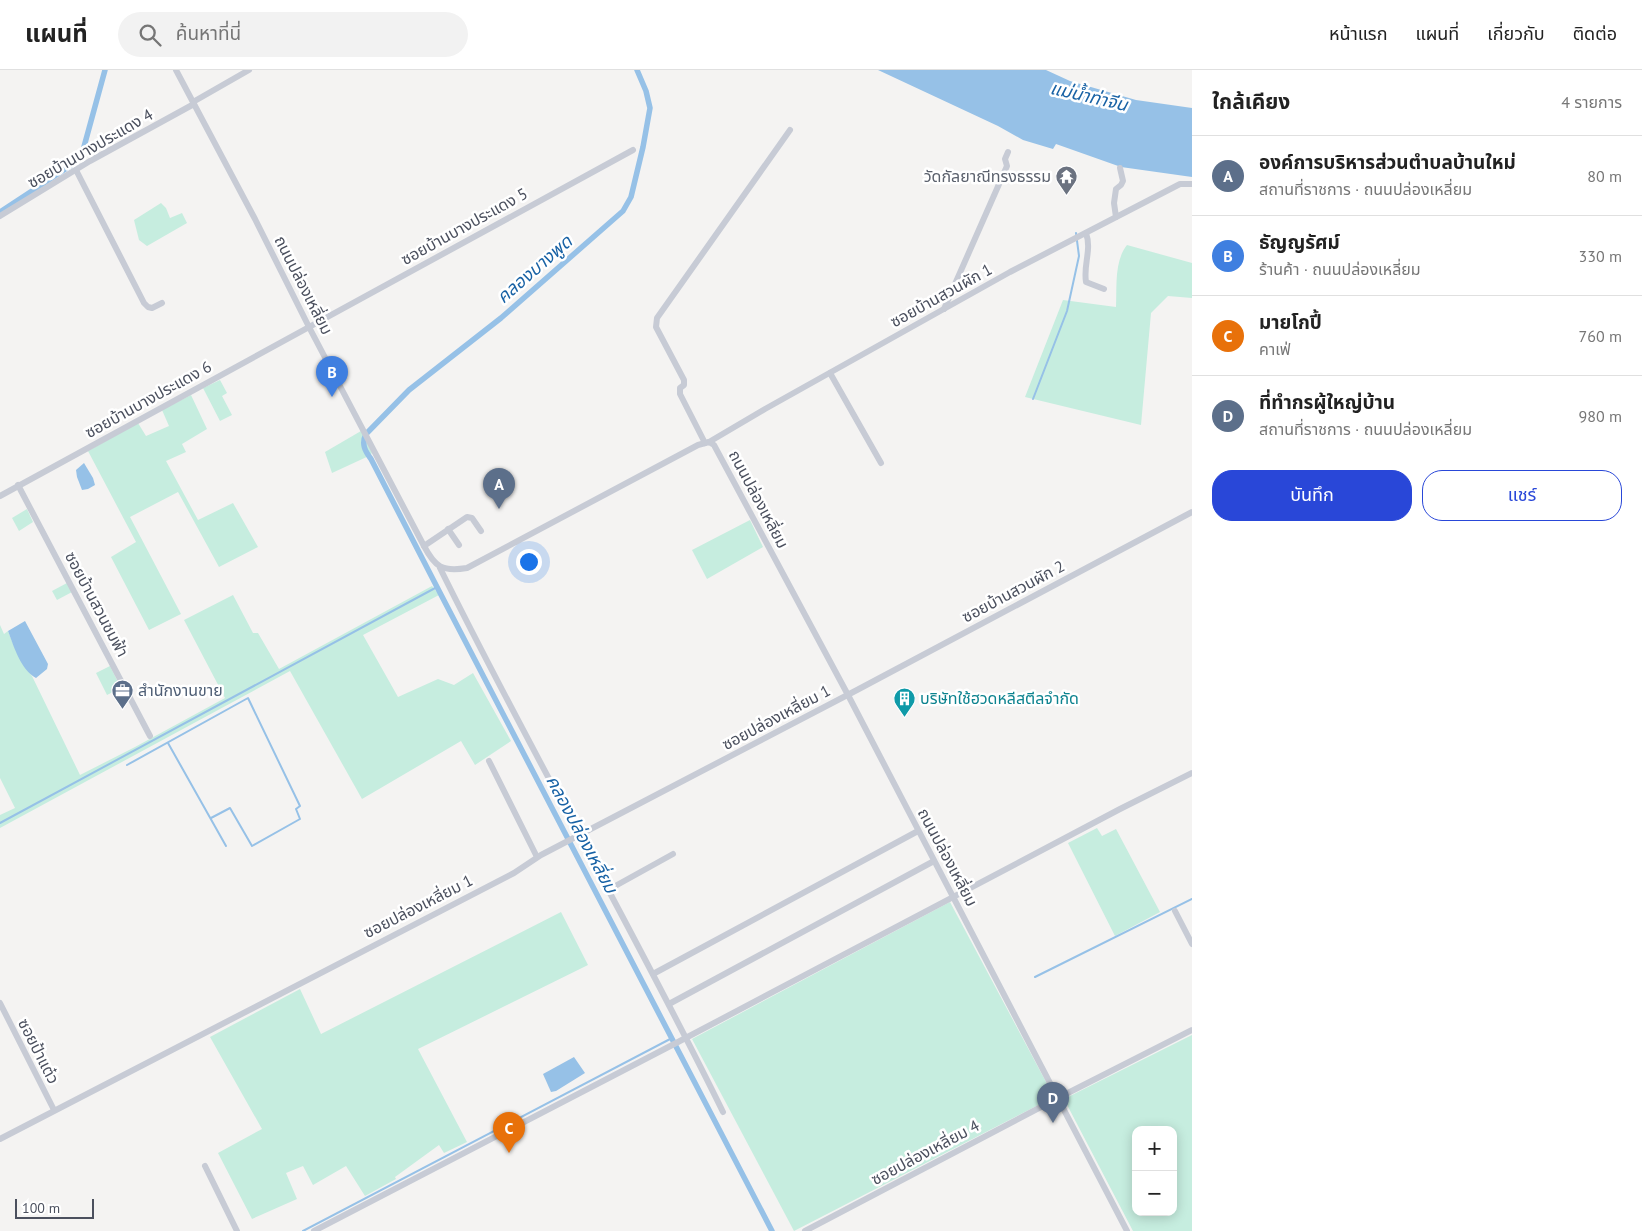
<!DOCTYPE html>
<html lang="th">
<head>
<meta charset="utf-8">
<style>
	:root { --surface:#fff; --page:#f2f2f2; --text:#222; --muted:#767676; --line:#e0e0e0; --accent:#2947d8 }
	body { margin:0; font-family:"PT Sans","Noto Sans Thai",sans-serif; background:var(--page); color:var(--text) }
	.controls { position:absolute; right:15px; bottom:15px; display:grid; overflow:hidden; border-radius:10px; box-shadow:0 2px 12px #0003 }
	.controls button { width:45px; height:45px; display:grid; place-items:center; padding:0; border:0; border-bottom:1px solid var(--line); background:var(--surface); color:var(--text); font:25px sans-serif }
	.scale { position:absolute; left:15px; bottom:12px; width:79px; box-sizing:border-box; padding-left:5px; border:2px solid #4b505e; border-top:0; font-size:14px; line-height:18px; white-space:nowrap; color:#4b505e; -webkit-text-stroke:4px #fff; paint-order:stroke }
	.you { position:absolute; left:528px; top:491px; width:18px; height:18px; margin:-12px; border:4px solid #fff; border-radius:50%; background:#1a73e8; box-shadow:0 0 0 8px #1a73e833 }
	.badge { display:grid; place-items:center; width:32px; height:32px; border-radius:50%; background:var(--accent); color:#fff; font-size:16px; font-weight:700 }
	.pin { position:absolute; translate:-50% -41px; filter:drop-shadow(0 1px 2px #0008) }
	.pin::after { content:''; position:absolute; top:26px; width:18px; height:15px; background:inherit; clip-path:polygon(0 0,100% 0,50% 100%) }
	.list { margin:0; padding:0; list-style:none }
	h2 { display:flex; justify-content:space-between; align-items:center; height:65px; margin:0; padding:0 20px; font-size:21px }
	h2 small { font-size:16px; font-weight:400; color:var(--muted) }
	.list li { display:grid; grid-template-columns:32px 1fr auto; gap:15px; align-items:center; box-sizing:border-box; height:80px; padding:0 20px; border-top:1px solid var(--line) }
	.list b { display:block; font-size:19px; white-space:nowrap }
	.list p { margin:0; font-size:16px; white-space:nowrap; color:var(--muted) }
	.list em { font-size:16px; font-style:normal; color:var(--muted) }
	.actions { display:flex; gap:10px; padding:15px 20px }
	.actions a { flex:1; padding:11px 0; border:1px solid var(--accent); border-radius:20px; text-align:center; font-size:18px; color:var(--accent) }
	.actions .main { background:var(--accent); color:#fff }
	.icon { flex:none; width:28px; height:28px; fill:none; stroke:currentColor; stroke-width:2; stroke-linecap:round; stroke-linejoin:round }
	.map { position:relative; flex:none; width:1192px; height:1161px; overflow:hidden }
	header { display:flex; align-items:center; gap:30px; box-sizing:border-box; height:70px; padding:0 25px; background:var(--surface); border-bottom:1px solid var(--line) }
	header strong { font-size:24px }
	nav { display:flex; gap:28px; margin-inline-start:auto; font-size:18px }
	.search { width:350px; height:45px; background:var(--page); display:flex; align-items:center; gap:12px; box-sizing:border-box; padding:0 18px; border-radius:28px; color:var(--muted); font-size:19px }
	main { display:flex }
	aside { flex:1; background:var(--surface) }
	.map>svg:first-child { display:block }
</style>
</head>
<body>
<header>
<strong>แผนที่</strong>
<div class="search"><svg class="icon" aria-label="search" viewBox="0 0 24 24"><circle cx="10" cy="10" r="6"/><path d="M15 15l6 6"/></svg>ค้นหาที่นี่</div>
<nav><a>หน้าแรก</a><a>แผนที่</a><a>เกี่ยวกับ</a><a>ติดต่อ</a></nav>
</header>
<main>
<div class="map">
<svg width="1192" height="1161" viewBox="0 0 1192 1161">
	<rect width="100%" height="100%" fill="#f4f3f2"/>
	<g fill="#c6eddf" fill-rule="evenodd">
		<polygon points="161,133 166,138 170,148 182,143 187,153 147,176 139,170 134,150"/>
		<path d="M1127,175L1192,193V228L1168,226L1151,243L1141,355L1025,327L1063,230L1116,237C1117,218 1114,191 1127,175Z"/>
		<polygon points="220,310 227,323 222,326 232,345 220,351 203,318"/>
		<polygon points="191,325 207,359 182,374 186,382 166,391 198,450 233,433 258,477 219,497 178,422 130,447 181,544 149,560 111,487 136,472 88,381 138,353 146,366 169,356 162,340"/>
		<polygon points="361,361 372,382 371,385 332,403 325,382"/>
		<polygon points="27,439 33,452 19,461 12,448"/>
		<polygon points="750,450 763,477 707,509 692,480"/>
		<polygon points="67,513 72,522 57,530 52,521"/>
		<path d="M432,516L439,525L363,565L398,627L438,609L454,615L473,603L511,671L475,695L461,671L362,729L290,601L0,758V745L15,738L0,708V555L4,564L8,561C14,577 21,593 32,606L80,705L135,677L225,628L184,550L233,525L253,563H258L279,599Z"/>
		<polygon points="110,596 121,618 107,625 96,603"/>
		<polygon points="1097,758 1102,766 1116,759 1160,842 1115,866 1068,773"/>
		<polygon points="950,832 1053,1025 1050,1029 794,1161 692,969"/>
		<polygon points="561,842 588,895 418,979 467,1072 444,1083 439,1075 395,1107 396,1109 365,1126 346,1096 313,1115 303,1096 286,1103 297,1129 252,1149 218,1083 262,1059 210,967 300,919 321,964"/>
		<path d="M1192,965V1161H1133L1064,1029ZM1136,1060H1173V1142H1136Z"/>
	</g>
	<g fill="#96c1e7">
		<polygon points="878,0 1046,0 1070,11 1136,30 1192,38 1192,107 1121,97 1056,74 1053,79 1023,70 998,56"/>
		<polygon points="84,393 93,408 95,415 88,419 82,420 77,407 76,400"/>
		<path d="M25,551L48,594L47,599L36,608C21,600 14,577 8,561Z"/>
		<polygon points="574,987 585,1003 556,1021 551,1022 543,1004"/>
	</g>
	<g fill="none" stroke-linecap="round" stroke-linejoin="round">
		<g stroke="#96c1e7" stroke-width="2">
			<polyline points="1033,329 1067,241 1079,186 1076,163"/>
			<polyline points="168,673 226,776"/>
			<polyline points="127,695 248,628 300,736 296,739 300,749 252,776 230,738 211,748"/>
			<polyline points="0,753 437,517"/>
			<polyline points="1035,907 1192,829"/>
			<polyline points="303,1161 672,968"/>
		</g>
		<g stroke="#96c1e7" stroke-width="5.5">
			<path d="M637,0L646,21L650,38L643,77L631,127L623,141L501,248L409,320L366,364C361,374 365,381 371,389L437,517L772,1161"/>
			<polyline points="0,142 73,94 82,84 105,0"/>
		</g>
		<g stroke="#c7cbd5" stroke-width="6">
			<path d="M176,0L255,149L309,257L424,476C435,497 442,502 467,498L698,375L709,372L714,375L848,625L1127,1161"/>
			<polyline points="193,32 249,0"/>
			<polyline points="76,100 144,233 148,237 152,238 162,233"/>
			<polyline points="0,146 90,91 194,34"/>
			<polyline points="1116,147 1114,133 1116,119 1121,115 1123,111 1120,98"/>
			<path d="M1086,163C1092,180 1083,195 1086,212L1104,219"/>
			<polyline points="944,239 1007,96 1005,89 1008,82"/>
			<polyline points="830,303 881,393"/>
			<polyline points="709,372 765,339 1010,202 1180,114 1192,114"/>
			<polyline points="705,373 680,324 680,318 684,315 684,310 656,257 657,248 790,60"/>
			<polyline points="18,415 150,666"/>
			<polyline points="0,426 633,80"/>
			<polyline points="448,459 459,475"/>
			<polyline points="424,476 467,447 472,448 481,461"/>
			<path d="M440,498C530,681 633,858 723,1042"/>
			<polyline points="489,691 537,787"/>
			<polyline points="608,820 673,784"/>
			<polyline points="1175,841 1192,874"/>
			<polyline points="653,904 918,761"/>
			<polyline points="0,933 54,1040"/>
			<polyline points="669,934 934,791"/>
			<polyline points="0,1069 514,803 541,785 857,620 1192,442"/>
			<polyline points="205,1096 237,1161"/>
			<polyline points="314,1161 678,972 1120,739 1192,703"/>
			<polyline points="805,1161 1058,1028 1192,960"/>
		</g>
	</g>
	<defs>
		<symbol id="temple-pin" viewBox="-11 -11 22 30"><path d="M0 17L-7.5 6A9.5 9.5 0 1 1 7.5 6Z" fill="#6b7280" stroke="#fff"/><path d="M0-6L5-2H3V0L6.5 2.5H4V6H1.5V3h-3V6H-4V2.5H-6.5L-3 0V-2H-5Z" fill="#fff"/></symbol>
		<symbol id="office-pin" viewBox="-11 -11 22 30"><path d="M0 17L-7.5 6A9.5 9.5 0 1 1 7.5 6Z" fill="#5c6f8a" stroke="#fff"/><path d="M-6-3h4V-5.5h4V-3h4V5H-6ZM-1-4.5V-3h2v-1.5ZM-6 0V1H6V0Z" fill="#fff"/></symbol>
		<symbol id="building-pin" viewBox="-11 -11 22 30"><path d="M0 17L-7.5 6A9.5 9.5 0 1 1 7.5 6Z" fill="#0f9aa8" stroke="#fff"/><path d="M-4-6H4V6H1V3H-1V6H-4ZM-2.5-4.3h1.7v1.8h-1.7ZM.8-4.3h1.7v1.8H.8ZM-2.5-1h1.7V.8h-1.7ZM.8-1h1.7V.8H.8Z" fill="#fff"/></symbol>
	</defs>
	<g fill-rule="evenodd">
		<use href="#temple-pin" x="1054" y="94" width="25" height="34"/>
		<use href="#office-pin" x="110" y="608" width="25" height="34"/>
		<use href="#building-pin" x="892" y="616" width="25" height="34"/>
	</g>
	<g text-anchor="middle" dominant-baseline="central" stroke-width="5" stroke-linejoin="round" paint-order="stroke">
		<g font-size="16" fill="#4b505e" stroke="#fff">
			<text transform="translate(90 78) rotate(-30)">ซอยบ้านบางประแดง 4</text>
			<text transform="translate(464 156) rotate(-29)">ซอยบ้านบางประแดง 5</text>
			<text transform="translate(304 215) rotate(63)">ถนนปล่องเหลี่ยม</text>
			<text transform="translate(941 225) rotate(-29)">ซอยบ้านสวนผัก 1</text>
			<text transform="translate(148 329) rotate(-29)">ซอยบ้านบางประแดง 6</text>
			<text transform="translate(759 429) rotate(62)">ถนนปล่องเหลี่ยม</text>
			<text transform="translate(1013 521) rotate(-28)">ซอยบ้านสวนผัก 2</text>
			<text transform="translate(97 534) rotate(62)">ซอยบ้านสวนชมฟ้า</text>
			<text transform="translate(776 647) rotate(-28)">ซอยปล่องเหลี่ยม 1</text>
			<text transform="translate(948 787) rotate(62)">ถนนปล่องเหลี่ยม</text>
			<text transform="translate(418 836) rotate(-27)">ซอยปล่องเหลี่ยม 1</text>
			<text transform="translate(39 981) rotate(63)">ซอยป้าแต๋ว</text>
			<text transform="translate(925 1082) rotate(-28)">ซอยปล่องเหลี่ยม 4</text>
		</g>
		<g font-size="16" fill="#5b616d" stroke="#fff" text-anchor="end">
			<text x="1051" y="106">วัดกัลยาณีทรงธรรม</text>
		</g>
		<g font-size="16" fill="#4e5e75" stroke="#fff" text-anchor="start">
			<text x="138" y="620">สำนักงานขาย</text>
		</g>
		<g font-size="16" fill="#0d838f" stroke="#fff" text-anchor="start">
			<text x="920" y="628">บริษัทใช้ฮวดหลีสตีลจำกัด</text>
		</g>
		<g font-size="18" font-style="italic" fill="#1862a5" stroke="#fff">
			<text transform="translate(1089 26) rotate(13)">แม่น้ำท่าจีน</text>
			<text transform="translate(534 199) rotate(-41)">คลองบางพูด</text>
			<text transform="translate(582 764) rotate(62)">คลองปล่องเหลี่ยม</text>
		</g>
	</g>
</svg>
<div class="controls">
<button>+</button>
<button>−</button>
</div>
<div class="scale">100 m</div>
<div class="you"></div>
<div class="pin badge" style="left:499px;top:439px;background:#5c6f8a">A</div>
<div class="pin badge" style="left:332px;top:327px;background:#3f7fe0">B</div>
<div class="pin badge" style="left:509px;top:1083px;background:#e8710a">C</div>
<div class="pin badge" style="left:1053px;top:1053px;background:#5c6f8a">D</div>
</div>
<aside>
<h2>ใกล้เคียง<small>4 รายการ</small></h2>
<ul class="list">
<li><span class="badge" style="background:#5c6f8a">A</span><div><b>องค์การบริหารส่วนตำบลบ้านใหม่</b><p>สถานที่ราชการ · ถนนปล่องเหลี่ยม</p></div><em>80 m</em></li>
<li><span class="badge" style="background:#3f7fe0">B</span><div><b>ธัญญรัศม์</b><p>ร้านค้า · ถนนปล่องเหลี่ยม</p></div><em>330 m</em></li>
<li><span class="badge" style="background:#e8710a">C</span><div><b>มายโกปี้</b><p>คาเฟ่</p></div><em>760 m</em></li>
<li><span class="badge" style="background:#5c6f8a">D</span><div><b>ที่ทำกรผู้ใหญ่บ้าน</b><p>สถานที่ราชการ · ถนนปล่องเหลี่ยม</p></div><em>980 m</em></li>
</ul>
<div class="actions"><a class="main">บันทึก</a><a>แชร์</a></div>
</aside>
</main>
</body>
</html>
